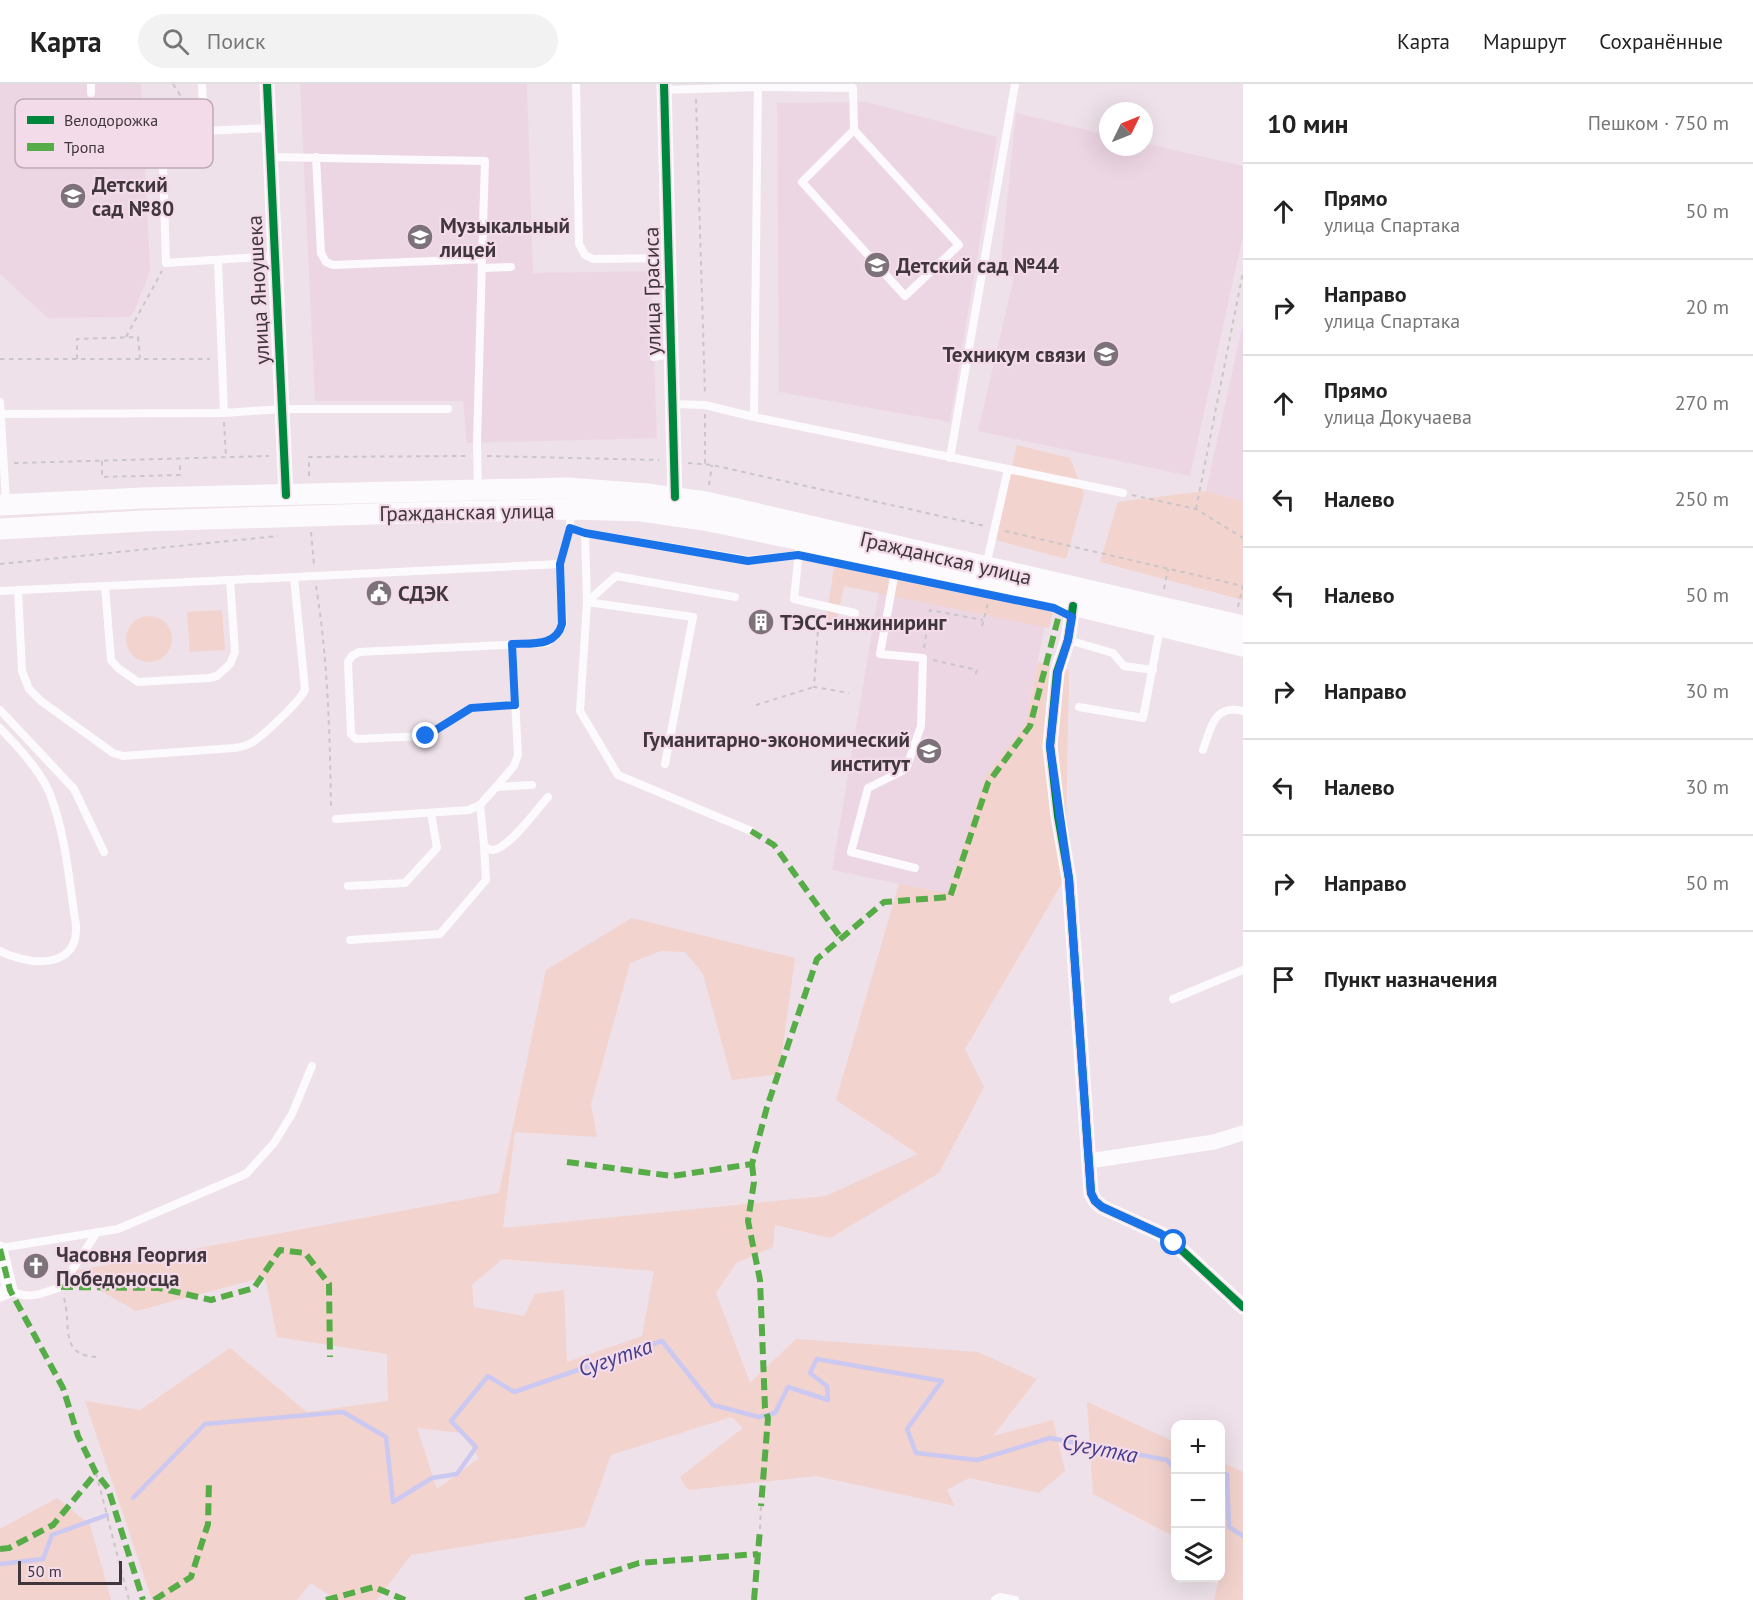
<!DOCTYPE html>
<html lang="ru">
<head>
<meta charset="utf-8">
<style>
	:root { --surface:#fff; --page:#f2f2f2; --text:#222; --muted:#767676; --line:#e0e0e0 }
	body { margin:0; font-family:"PT Sans",sans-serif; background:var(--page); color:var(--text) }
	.controls { position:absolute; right:18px; bottom:18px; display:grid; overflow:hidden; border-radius:12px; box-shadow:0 6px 24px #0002 }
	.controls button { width:54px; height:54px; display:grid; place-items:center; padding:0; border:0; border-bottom:2px solid var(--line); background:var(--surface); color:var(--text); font:30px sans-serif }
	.compass { position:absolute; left:1099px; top:18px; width:54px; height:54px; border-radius:50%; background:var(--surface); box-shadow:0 6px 24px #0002; rotate:47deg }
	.scale { position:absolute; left:18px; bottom:15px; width:104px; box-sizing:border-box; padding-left:6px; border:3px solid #40373d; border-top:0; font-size:16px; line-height:21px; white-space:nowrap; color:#40373d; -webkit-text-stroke:4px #f4dbea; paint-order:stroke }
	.stop { position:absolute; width:18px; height:18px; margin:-14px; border:4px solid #1a73e8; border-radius:50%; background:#fff }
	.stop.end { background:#1a73e8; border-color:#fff; box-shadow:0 2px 6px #0008 }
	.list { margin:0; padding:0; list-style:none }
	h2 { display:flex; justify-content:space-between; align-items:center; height:78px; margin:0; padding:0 24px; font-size:26px }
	h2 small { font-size:20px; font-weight:400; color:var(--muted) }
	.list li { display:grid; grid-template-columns:39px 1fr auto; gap:18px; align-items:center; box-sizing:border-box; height:96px; padding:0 24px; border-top:2px solid var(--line) }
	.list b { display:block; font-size:22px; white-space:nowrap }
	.list p { margin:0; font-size:20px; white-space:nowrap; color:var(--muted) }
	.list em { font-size:20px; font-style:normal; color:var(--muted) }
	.icon { flex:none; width:33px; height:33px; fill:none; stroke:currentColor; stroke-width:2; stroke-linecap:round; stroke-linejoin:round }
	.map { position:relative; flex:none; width:1243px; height:1516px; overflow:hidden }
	header { display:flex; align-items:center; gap:36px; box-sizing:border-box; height:84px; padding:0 30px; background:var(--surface); border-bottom:2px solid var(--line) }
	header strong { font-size:28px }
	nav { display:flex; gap:33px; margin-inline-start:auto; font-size:21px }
	.search { width:420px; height:54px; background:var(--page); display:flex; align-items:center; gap:15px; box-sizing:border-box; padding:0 21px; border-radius:33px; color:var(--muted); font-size:22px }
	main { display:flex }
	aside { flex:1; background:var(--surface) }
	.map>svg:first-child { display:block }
</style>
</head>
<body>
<header>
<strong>Карта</strong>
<div class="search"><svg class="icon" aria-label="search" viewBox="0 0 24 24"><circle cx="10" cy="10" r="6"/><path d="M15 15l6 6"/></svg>Поиск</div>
<nav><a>Карта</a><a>Маршрут</a><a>Сохранённые</a></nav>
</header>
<main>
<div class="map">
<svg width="1243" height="1516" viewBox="0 0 1243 1516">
	<rect width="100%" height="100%" fill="#eee1e9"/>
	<g fill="#edd6e4">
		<polygon points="0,0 141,0 150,186 134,228 129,233 48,234 0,190"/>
		<polygon points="300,0 527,0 533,189 651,187 657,354 467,359 463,317 315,317"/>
		<polygon points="867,18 997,53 950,338 779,308 777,19"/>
		<polygon points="1016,29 1108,51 1108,63 1144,63 1144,59 1243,82 1243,152 1190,392 978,347 1014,193 1000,188"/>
		<polygon points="1243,239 1243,417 1206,407"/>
		<polygon points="880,501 1046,536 1025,641 985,693 948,810 832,786"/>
	</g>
	<g fill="#f3d3cd" fill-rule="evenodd">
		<polygon points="1017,361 1070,374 1084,410 1066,475 996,456"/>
		<polygon points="1206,407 1243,417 1243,516 1100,478 1118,418"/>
		<polygon points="834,483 1053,528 1049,544 844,502 835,545 825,543"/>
		<polygon points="222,526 225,566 190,568 187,528"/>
		<circle cx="149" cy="555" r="23"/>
		<path d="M1038,578L1069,586L1065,794L965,965L984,1003L939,1089L830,1154L775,1141L773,1163L736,1179L716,1209L750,1299L796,1255L978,1268L1037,1295L993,1352L1053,1336L1065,1387L1039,1409L969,1394L947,1406L955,1422L816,1392L688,1406L680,1393L743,1344L731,1333L611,1371L585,1443L411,1471L377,1516H336L311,1499L297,1516H152L85,1317L140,1326L230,1264L307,1328L388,1317L387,1270L277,1253L265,1193L136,1227L68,1188L499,1109L546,886L632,834L795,874L779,990L732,996L703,890L685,868L661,867L630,879L591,1020L597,1053L515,1048L503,1144L826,1112L918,1070L836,1016L899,800L948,809L985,693L1025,641ZM502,1175L654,1187L642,1252L567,1278L564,1206L535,1210L524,1232L474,1223L472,1201ZM417,1344L462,1349L479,1374L437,1405Z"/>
		<polygon points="1087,1318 1175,1358 1175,1453 1093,1410"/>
		<polygon points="1221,1378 1243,1388 1243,1516 1214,1516 1223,1478 1220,1476"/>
		<polygon points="57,1414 90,1441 111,1516 0,1516 0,1445"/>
	</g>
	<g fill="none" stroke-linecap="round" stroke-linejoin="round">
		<g stroke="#cbc8f1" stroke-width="4.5">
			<polyline points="1220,1391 1227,1390 1229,1443 1243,1452"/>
			<polyline points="133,1414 205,1340 343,1328 386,1353 393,1418 432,1394 457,1390 476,1363 451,1337 488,1292 514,1308 662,1257 713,1321 759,1333 775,1329 788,1303 828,1316 827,1302 810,1289 817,1275 942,1297 907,1345 916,1369 977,1376 1050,1354 1167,1376 1176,1387"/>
			<polyline points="0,1480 43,1475 52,1451 107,1431"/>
		</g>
		<g stroke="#cac6c8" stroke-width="2" stroke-dasharray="4.5 4.5" stroke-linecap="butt">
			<polyline points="173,0 191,28"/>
			<polyline points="696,15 705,310"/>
			<polyline points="126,253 162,187"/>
			<polyline points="0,275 210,275"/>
			<polyline points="77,275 77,255 138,253 140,274"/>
			<polyline points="705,330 705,381"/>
			<polyline points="224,338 226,374"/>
			<polyline points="487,372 659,376"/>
			<polyline points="102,377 102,393 180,391 180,377"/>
			<polyline points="14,379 269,372"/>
			<polyline points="688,379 712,381 985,442"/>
			<polyline points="309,392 309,373 467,372"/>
			<polyline points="709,401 712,381"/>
			<polyline points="1132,411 1196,425 1243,454"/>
			<polyline points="1196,425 1243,188"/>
			<polyline points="1005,447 1243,502"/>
			<polyline points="311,448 314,481"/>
			<polyline points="0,480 278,452"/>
			<path d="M316,502C328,576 330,651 331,726"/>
			<polyline points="1164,505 1168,485"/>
			<polyline points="1238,523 1243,502"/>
			<polyline points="819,530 814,603 849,609"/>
			<polyline points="982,542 988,519"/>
			<polyline points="924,564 930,526 983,536"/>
			<polyline points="933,576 977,586 974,594"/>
			<polyline points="756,621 814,603"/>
			<path d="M64,1214C72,1243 58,1273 100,1273"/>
			<polyline points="96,1389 129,1516"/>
			<polyline points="760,1445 761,1422"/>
		</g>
		<g stroke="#fcfafc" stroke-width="8">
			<polyline points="91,0 91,9"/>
			<polyline points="202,0 204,47"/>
			<polyline points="576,0 579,160 585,171 593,175 669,174"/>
			<polyline points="665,6 758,3 853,4 854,46 959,161 905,212 802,98 854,46"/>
			<polyline points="124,38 155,38 162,49"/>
			<polyline points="269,44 162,49 166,179 275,172"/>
			<polyline points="270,73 485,77 482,175 333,181 326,178 321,169 316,73"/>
			<polyline points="218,177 224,329 281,325 448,325"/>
			<polyline points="482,184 511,183"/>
			<polyline points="654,273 671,270"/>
			<polyline points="0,318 6,418"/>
			<polyline points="673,320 705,321 754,333 1008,385 986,482"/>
			<polyline points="0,330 224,329"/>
			<polyline points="754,333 758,0"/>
			<polyline points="950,374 1015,0"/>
			<polyline points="1008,385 1123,409"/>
			<polyline points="478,405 477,359 482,175"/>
			<polyline points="570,444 585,449 748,476 798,471"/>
			<polyline points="585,449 587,518 693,533 665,680"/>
			<polyline points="799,467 794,515 855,529"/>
			<polyline points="896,482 880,570 923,574 921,642 906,685 868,704 851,768 915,784"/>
			<polyline points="294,493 560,480"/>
			<polyline points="105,502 111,576 118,584 138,598 209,594 217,592 230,580 235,568 230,496"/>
			<path d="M0,507L294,493L305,606C299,618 265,650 253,658C247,662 241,663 234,664L123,672L113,669L41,617L29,605L22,587L18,506"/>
			<polyline points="735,513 616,492 587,518 580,627 618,691 751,747"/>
			<polyline points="1068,556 1113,569 1124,582 1153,586"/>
			<polyline points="512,560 518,671 514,682 496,703 532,701"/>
			<polyline points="515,621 471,624 426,652 356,655 351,650 348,578 352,572 359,568 547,559 557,551 563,540 560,480 570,444 570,426"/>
			<polyline points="1079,623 1143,634 1160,544"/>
			<polyline points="0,626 74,705 104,768"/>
			<path d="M0,644C18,663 40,686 50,710C66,751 69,798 76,841C76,845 76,851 75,855C67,887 21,878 0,867"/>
			<path d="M1203,666C1211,644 1213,620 1243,627"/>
			<polyline points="480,721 496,703"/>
			<path d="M336,735L469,726L480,721L484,761C487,764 488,766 492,766C507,767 538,724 548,713"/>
			<polyline points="348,802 405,799 437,764 431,729"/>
			<polyline points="350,856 440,850 486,796 484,761"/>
			<polyline points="1173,915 1243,886"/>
			<polyline points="0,1164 118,1145 246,1090 274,1059 292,1030 312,982"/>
			<path d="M10,1206C29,1217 42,1209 61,1203L97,1148"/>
			<polyline points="995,1516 1000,1513 1015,1516"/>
		</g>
		<g stroke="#fcfafc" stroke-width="15">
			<polyline points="267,0 286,411"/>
			<polyline points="664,0 675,413"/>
			<polyline points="1073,522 1068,556 1057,588 1050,662 1058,732 1069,795 1091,1109 1095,1117 1102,1123 1161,1150 1174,1159 1243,1223"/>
			<polyline points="1089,1077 1214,1058 1243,1049"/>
			<polyline points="0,1165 10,1206 0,1210"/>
		</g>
		<g stroke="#fcfafc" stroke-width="21">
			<polyline points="0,421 142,414 568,404 647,410 706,418 1243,542"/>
			<polyline points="0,445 144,437 406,429 570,425 641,427 704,436 801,456 1243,562"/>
		</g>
		<g stroke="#56ac46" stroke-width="6" stroke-dasharray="12 6" stroke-linecap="butt">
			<polyline points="751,747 774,761 841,854"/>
			<polyline points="567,1078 672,1092 752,1080 767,1023 817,875 884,818 950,813 988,699 1030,642 1060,527"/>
			<polyline points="752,1080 754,1098 748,1137 760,1196 765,1324 768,1334 761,1422"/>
			<polyline points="0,1165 10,1206 63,1304 78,1352 96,1389 108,1404 143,1516"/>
			<polyline points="61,1203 159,1204 211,1216 254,1204 280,1166 305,1169 329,1200 330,1273"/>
			<polyline points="0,1465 9,1464 53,1441 96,1389"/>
			<polyline points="154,1516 191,1493 208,1440 209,1396"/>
			<polyline points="326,1516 374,1503 405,1516"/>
			<polyline points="525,1516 639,1479 758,1470"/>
			<polyline points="754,1516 760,1445"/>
		</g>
		<defs>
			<g id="cycleway">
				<polyline points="267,0 286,411"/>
				<polyline points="664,0 675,413"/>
				<polyline points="1073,522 1068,556 1057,588 1050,662 1058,732 1069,795 1091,1109 1095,1117 1102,1123 1161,1150 1174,1159 1243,1223"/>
			</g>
		</defs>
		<use href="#cycleway" stroke="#f4dbea" stroke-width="11"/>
		<use href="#cycleway" stroke="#00873e" stroke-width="8"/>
	</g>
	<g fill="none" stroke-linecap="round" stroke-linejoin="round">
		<path stroke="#1a73e8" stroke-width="8" d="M426,652L471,624L515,621L512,560C532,559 556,563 562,540L560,480L570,444L585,449L748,477L798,471L1054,524L1072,533L1068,556L1058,588L1050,662L1069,795L1091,1109L1095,1117L1102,1123L1161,1150L1174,1159"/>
	</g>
	<defs>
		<symbol id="school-disc" viewBox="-11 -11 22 22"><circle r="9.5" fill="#7d7279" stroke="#f4dbea"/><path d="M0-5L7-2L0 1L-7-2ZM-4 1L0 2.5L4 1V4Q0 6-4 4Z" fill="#fff"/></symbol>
		<symbol id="university-disc" viewBox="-11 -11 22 22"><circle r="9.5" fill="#7d7279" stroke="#f4dbea"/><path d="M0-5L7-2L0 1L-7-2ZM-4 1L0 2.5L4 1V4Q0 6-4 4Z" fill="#fff"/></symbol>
		<symbol id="civic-disc" viewBox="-11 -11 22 22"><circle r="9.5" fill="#7d7279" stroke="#f4dbea"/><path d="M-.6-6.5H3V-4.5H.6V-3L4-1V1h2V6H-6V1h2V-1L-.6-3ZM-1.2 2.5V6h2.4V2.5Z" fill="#fff"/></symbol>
		<symbol id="building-disc" viewBox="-11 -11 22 22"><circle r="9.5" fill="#7d7279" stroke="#f4dbea"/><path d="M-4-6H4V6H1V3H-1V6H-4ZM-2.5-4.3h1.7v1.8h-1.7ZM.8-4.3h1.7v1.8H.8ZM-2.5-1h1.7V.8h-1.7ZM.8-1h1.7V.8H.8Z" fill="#fff"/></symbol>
		<symbol id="church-disc" viewBox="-11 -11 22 22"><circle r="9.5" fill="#7d7279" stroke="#f4dbea"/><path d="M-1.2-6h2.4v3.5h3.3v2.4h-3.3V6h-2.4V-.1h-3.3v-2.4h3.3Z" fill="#fff"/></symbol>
	</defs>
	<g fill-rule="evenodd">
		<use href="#school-disc" x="58" y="97" width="30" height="30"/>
		<use href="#school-disc" x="405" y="138" width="30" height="30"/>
		<use href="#school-disc" x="862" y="166" width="30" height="30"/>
		<use href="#university-disc" x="1091" y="255" width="30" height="30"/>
		<use href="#civic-disc" x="364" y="494" width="30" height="30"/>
		<use href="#building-disc" x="746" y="523" width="30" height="30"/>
		<use href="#university-disc" x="914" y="652" width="30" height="30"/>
		<use href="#church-disc" x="21" y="1167" width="30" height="30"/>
	</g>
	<g text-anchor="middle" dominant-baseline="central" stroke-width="4.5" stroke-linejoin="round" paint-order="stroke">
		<g font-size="21" font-weight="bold" fill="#40373d" stroke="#f4dbea" text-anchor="start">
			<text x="92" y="100">Детский<tspan x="92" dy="24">сад №80</tspan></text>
			<text x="440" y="141">Музыкальный<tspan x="440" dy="24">лицей</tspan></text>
			<text x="896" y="181">Детский сад №44</text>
			<text x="1086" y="270" text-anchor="end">Техникум связи</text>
			<text x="398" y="509">СДЭК</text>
			<text x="780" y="538">ТЭСС-инжиниринг</text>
			<text x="910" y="655" text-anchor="end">Гуманитарно-экономический<tspan x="910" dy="24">институт</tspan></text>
			<text x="56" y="1170">Часовня Георгия<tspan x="56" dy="24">Победоносца</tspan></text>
		</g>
		<g font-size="21" fill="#40373d" stroke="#f4dbea">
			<text transform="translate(258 206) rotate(-93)">улица Яноушека</text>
			<text transform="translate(652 207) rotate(-91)">улица Грасиса</text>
			<text transform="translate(467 428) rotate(-1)">Гражданская улица</text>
			<text transform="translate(946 474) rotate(13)">Гражданская улица</text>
		</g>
		<g font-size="22" font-style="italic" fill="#423c8a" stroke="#f4dbea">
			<text transform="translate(615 1273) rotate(-19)">Сугутка</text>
			<text transform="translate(1100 1364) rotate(11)">Сугутка</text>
		</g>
	</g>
	<rect x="15" y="15" width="198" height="69" rx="9" fill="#f4dbea" stroke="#beaab6" stroke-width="1.5"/>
	<rect x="27" y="32" width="27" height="8" fill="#00873e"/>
	<rect x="27" y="59" width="27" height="8" fill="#56ac46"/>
	<g font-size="16" fill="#40373d">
		<text x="64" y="42">Велодорожка</text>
		<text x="64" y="69">Тропа</text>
	</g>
</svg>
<div class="controls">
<button>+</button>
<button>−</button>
<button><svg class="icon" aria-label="layers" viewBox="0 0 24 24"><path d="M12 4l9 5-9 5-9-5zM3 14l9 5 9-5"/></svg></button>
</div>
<svg class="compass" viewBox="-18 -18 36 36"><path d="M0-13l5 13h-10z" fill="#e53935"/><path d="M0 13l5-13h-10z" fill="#767676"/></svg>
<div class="scale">50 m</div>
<div class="stop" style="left:1174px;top:1159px"></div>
<div class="stop end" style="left:426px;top:652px"></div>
</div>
<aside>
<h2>10 мин<small>Пешком · 750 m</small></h2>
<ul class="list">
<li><svg class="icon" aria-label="ahead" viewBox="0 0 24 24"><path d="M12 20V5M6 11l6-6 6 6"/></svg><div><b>Прямо</b><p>улица Спартака</p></div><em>50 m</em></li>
<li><svg class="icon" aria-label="right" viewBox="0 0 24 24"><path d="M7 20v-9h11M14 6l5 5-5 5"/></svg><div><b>Направо</b><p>улица Спартака</p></div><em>20 m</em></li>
<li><svg class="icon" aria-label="ahead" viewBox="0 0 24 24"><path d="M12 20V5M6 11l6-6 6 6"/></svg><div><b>Прямо</b><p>улица Докучаева</p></div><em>270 m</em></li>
<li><svg class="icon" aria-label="left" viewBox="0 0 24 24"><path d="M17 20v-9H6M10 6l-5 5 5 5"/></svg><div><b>Налево</b></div><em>250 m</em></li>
<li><svg class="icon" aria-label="left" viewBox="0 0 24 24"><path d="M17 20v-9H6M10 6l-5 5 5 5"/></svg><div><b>Налево</b></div><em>50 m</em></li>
<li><svg class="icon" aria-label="right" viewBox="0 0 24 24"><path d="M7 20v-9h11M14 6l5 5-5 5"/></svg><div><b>Направо</b></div><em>30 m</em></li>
<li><svg class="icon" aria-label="left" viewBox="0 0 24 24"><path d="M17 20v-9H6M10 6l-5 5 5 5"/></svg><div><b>Налево</b></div><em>30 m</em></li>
<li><svg class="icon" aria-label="right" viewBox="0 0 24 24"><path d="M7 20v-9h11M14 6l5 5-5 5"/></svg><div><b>Направо</b></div><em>50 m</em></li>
<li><svg class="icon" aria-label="arrive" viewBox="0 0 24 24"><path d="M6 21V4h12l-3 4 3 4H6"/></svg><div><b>Пункт назначения</b></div></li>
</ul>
</aside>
</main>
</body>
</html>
